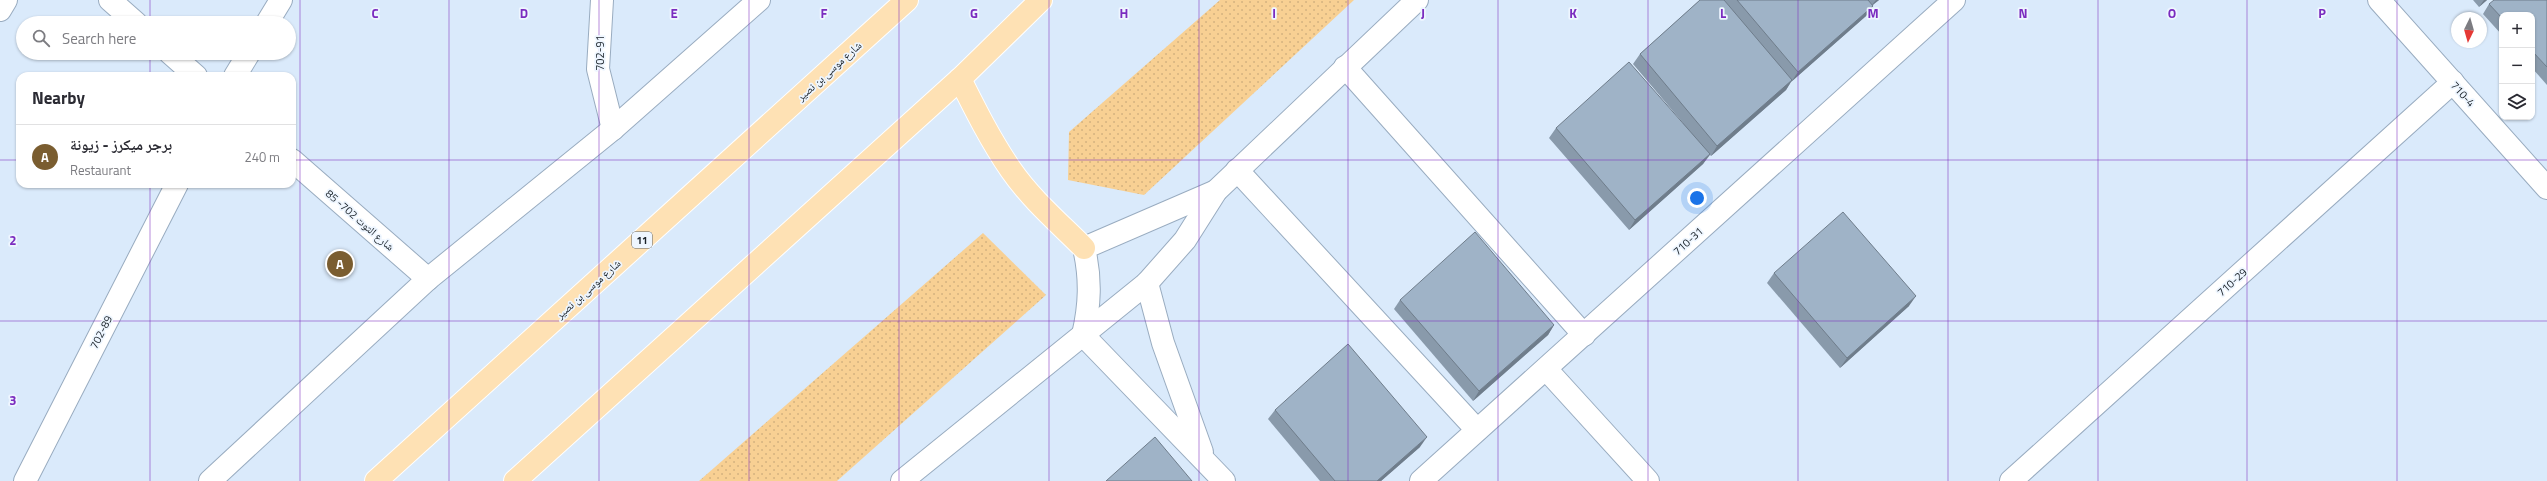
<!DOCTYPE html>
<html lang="en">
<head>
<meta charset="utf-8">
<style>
	:root { --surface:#fff; --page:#f7f7f7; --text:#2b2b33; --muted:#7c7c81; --line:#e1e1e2; --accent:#7a5d30 }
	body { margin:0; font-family:"Titillium Web","Noto Naskh Arabic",sans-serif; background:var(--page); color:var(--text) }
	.controls { position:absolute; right:12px; top:12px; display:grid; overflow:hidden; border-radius:8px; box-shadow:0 1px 3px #0004 }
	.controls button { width:36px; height:36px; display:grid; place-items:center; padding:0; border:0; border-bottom:1px solid var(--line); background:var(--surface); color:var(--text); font:20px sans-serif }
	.compass { position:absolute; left:2451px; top:12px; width:36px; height:36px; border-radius:50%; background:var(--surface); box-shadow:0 1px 3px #0004; rotate:185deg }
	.you { position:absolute; left:1697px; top:198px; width:14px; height:14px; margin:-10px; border:3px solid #fff; border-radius:50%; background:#1a73e8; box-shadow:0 0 0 6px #1a73e833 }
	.badge { display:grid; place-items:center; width:26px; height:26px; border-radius:50%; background:var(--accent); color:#fff; font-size:13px; font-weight:700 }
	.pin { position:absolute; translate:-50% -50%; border:2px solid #fff; box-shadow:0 1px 4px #0006 }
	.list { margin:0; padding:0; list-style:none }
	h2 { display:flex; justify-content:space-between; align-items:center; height:52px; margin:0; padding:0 16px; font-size:17px }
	h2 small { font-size:13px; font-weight:400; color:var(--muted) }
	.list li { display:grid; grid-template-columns:26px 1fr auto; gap:12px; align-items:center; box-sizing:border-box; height:64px; padding:0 16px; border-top:1px solid var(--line) }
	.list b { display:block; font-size:15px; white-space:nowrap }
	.list p { margin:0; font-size:13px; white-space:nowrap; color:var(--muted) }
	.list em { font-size:13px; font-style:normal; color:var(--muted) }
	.icon { flex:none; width:22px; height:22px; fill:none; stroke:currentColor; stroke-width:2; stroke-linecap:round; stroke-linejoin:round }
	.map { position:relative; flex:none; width:2547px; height:481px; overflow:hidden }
	.search { position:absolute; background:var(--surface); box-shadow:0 1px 3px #0004; left:16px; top:16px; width:280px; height:44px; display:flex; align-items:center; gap:10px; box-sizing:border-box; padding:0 14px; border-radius:22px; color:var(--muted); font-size:15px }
	.panel { position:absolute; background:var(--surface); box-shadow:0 1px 3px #0004; left:16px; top:72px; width:280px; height:116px; border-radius:12px }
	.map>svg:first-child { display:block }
</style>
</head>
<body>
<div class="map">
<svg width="2547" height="481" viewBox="0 0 2547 481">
	<defs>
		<pattern id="grass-dots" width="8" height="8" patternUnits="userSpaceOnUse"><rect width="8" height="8" fill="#f8d093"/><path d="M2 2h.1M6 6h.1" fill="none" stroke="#d4b27f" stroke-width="1.8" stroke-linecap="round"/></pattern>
	</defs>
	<rect width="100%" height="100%" fill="#daeafb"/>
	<g fill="url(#grass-dots)">
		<polygon points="1220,0 1354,0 1144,195 1068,180 1069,132"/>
		<polygon points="983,233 1046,295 837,481 699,481"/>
	</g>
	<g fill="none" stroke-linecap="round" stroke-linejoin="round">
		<defs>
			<g id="minor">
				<polyline points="110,0 136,23"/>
				<polyline points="602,0 598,69 613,129"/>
				<polyline points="2379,0 2547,188"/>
				<polyline points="0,10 6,0"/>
				<polyline points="267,23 281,0"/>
				<polyline points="170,53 196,76"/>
				<polyline points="1345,67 1584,335"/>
				<polyline points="235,76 249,53"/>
				<polyline points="292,160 428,279"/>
				<polyline points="1237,170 1477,430"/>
				<path d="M1216,191L1084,248C1091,279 1090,305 1083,335L1224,481"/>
				<polyline points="1147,283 1163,343 1202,452"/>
				<polyline points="1546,369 1648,481"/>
				<polyline points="25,481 177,184"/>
				<polyline points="210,481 428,279 613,129 759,0"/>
				<polyline points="902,481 1147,283 1185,240 1216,191 1417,0"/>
				<polyline points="1421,481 1954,0"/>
				<polyline points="2011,481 2453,82"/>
			</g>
			<g id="major">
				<path d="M960,79C976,111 991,141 1011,170C1031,199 1059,223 1084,248"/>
				<polyline points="376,481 907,0"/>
				<polyline points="515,481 960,79 1041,0"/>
			</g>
		</defs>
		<use href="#minor" stroke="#99acc0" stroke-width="24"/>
		<use href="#major" stroke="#fff" stroke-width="24"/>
		<use href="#minor" stroke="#fff" stroke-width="22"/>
		<use href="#major" stroke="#fee1b4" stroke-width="22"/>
	</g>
	<g fill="#899aab">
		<polygon points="1700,0 1879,0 1873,5 1866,16 1791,82 1786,90 1711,156 1710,155 1703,164 1629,230 1549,138 1556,128 1683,123 1633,64 1640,54"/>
		<polygon points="2473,0 2487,0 2479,7"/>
		<polygon points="2547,0 2547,85 2532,68 2532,15 2502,15 2502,35 2483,14 2489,4"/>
		<polygon points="1774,273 1909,306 1840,368 1767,283"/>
		<polygon points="1400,300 1554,325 1548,335 1473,401 1394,309"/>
		<polygon points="1275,410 1420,447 1381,481 1320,481 1268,419"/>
	</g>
	<g fill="#6f7d8b">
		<polygon points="1876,0 1879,0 1871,6"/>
		<polygon points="2484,0 2487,0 2479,7"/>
		<polygon points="1873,6 1866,16 1791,82 1798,72"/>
		<polygon points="1792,80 1786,90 1711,156 1717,146"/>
		<polygon points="1710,154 1703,164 1629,230 1635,220"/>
		<polygon points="1916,296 1909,306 1840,368 1847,358"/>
		<polygon points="1554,325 1548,335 1473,401 1479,391"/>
		<polygon points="1427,437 1420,447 1381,481 1377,481"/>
	</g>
	<g fill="#9fb3c7" stroke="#6f7d8b">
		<polygon points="1700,0 1724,0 1792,80 1717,146 1640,54"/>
		<polygon points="1737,0 1868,0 1873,6 1798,72"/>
		<polygon points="2494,0 2547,0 2547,67 2532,51 2532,15 2502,15 2502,18 2489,4"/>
		<polygon points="1629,62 1710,154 1635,220 1556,128"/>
		<polygon points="1843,212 1916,296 1847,358 1774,273"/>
		<polygon points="1475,232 1554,325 1479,391 1400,300"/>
		<polygon points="1348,344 1427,437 1377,481 1335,481 1275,410"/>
		<polygon points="1155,437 1192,481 1106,481"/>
	</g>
	<path fill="none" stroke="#7b2cbf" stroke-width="1" stroke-opacity="0.55" d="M150,0V23M300,0V481M449,0V481M599,0V481M749,0V481M899,0V481M1049,0V481M1199,0V481M1348,0V481M1498,0V481M1648,0V481M1798,0V481M1948,0V481M2098,0V481M2247,0V481M2397,0V481M150,53V76M0,160H20M292,160H2547M150,184V481M0,321H2547"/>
	<g text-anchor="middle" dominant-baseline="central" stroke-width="3.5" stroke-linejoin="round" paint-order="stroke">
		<rect fill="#eef6ff" stroke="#5a6269" stroke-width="1" x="632" y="232" width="20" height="16" rx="3"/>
		<g font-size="10" font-weight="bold" fill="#1a2229">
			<text x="642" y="240">11</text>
		</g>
		<g font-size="11" fill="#1a2229" stroke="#eef6ff">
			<text transform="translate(600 53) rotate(-90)">702-91</text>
			<text transform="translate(829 71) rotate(-42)">شارع موسى بن نصير</text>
			<text transform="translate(2463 94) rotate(48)">710-4</text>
			<text transform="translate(360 220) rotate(41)">شارع التوت 702- 85</text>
			<text transform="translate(1688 241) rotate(-42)">710-31</text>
			<text transform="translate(2232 282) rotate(-42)">710-29</text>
			<text transform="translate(588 289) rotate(-42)">شارع موسى بن نصير</text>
			<text transform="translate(101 332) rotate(-63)">702-89</text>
		</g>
	</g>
	<g font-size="13" text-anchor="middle" font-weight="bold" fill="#7b2cbf" stroke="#eef6ff" stroke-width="3.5" stroke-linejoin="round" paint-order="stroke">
		<text x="375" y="18">C</text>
		<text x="524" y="18">D</text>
		<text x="674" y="18">E</text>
		<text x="824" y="18">F</text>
		<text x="974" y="18">G</text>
		<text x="1124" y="18">H</text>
		<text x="1274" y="18">I</text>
		<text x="1423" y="18">J</text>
		<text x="1573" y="18">K</text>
		<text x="1723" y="18">L</text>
		<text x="1873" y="18">M</text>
		<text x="2023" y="18">N</text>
		<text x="2172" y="18">O</text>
		<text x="2322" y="18">P</text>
		<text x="13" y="245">2</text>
		<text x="13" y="405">3</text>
	</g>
</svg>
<div class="controls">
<button>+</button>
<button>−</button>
<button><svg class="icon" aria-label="layers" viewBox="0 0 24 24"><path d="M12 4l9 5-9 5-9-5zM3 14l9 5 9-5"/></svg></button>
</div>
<svg class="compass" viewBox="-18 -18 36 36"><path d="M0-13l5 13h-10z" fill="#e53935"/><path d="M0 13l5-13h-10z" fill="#7c7c81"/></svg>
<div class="you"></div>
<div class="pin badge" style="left:340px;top:264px">A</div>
<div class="search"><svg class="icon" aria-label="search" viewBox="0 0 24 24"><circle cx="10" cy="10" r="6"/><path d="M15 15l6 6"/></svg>Search here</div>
<section class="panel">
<h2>Nearby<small></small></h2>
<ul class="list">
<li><span class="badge">A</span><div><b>برجر ميكرز - زيونة</b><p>Restaurant</p></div><em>240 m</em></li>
</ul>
</section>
</div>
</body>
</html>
